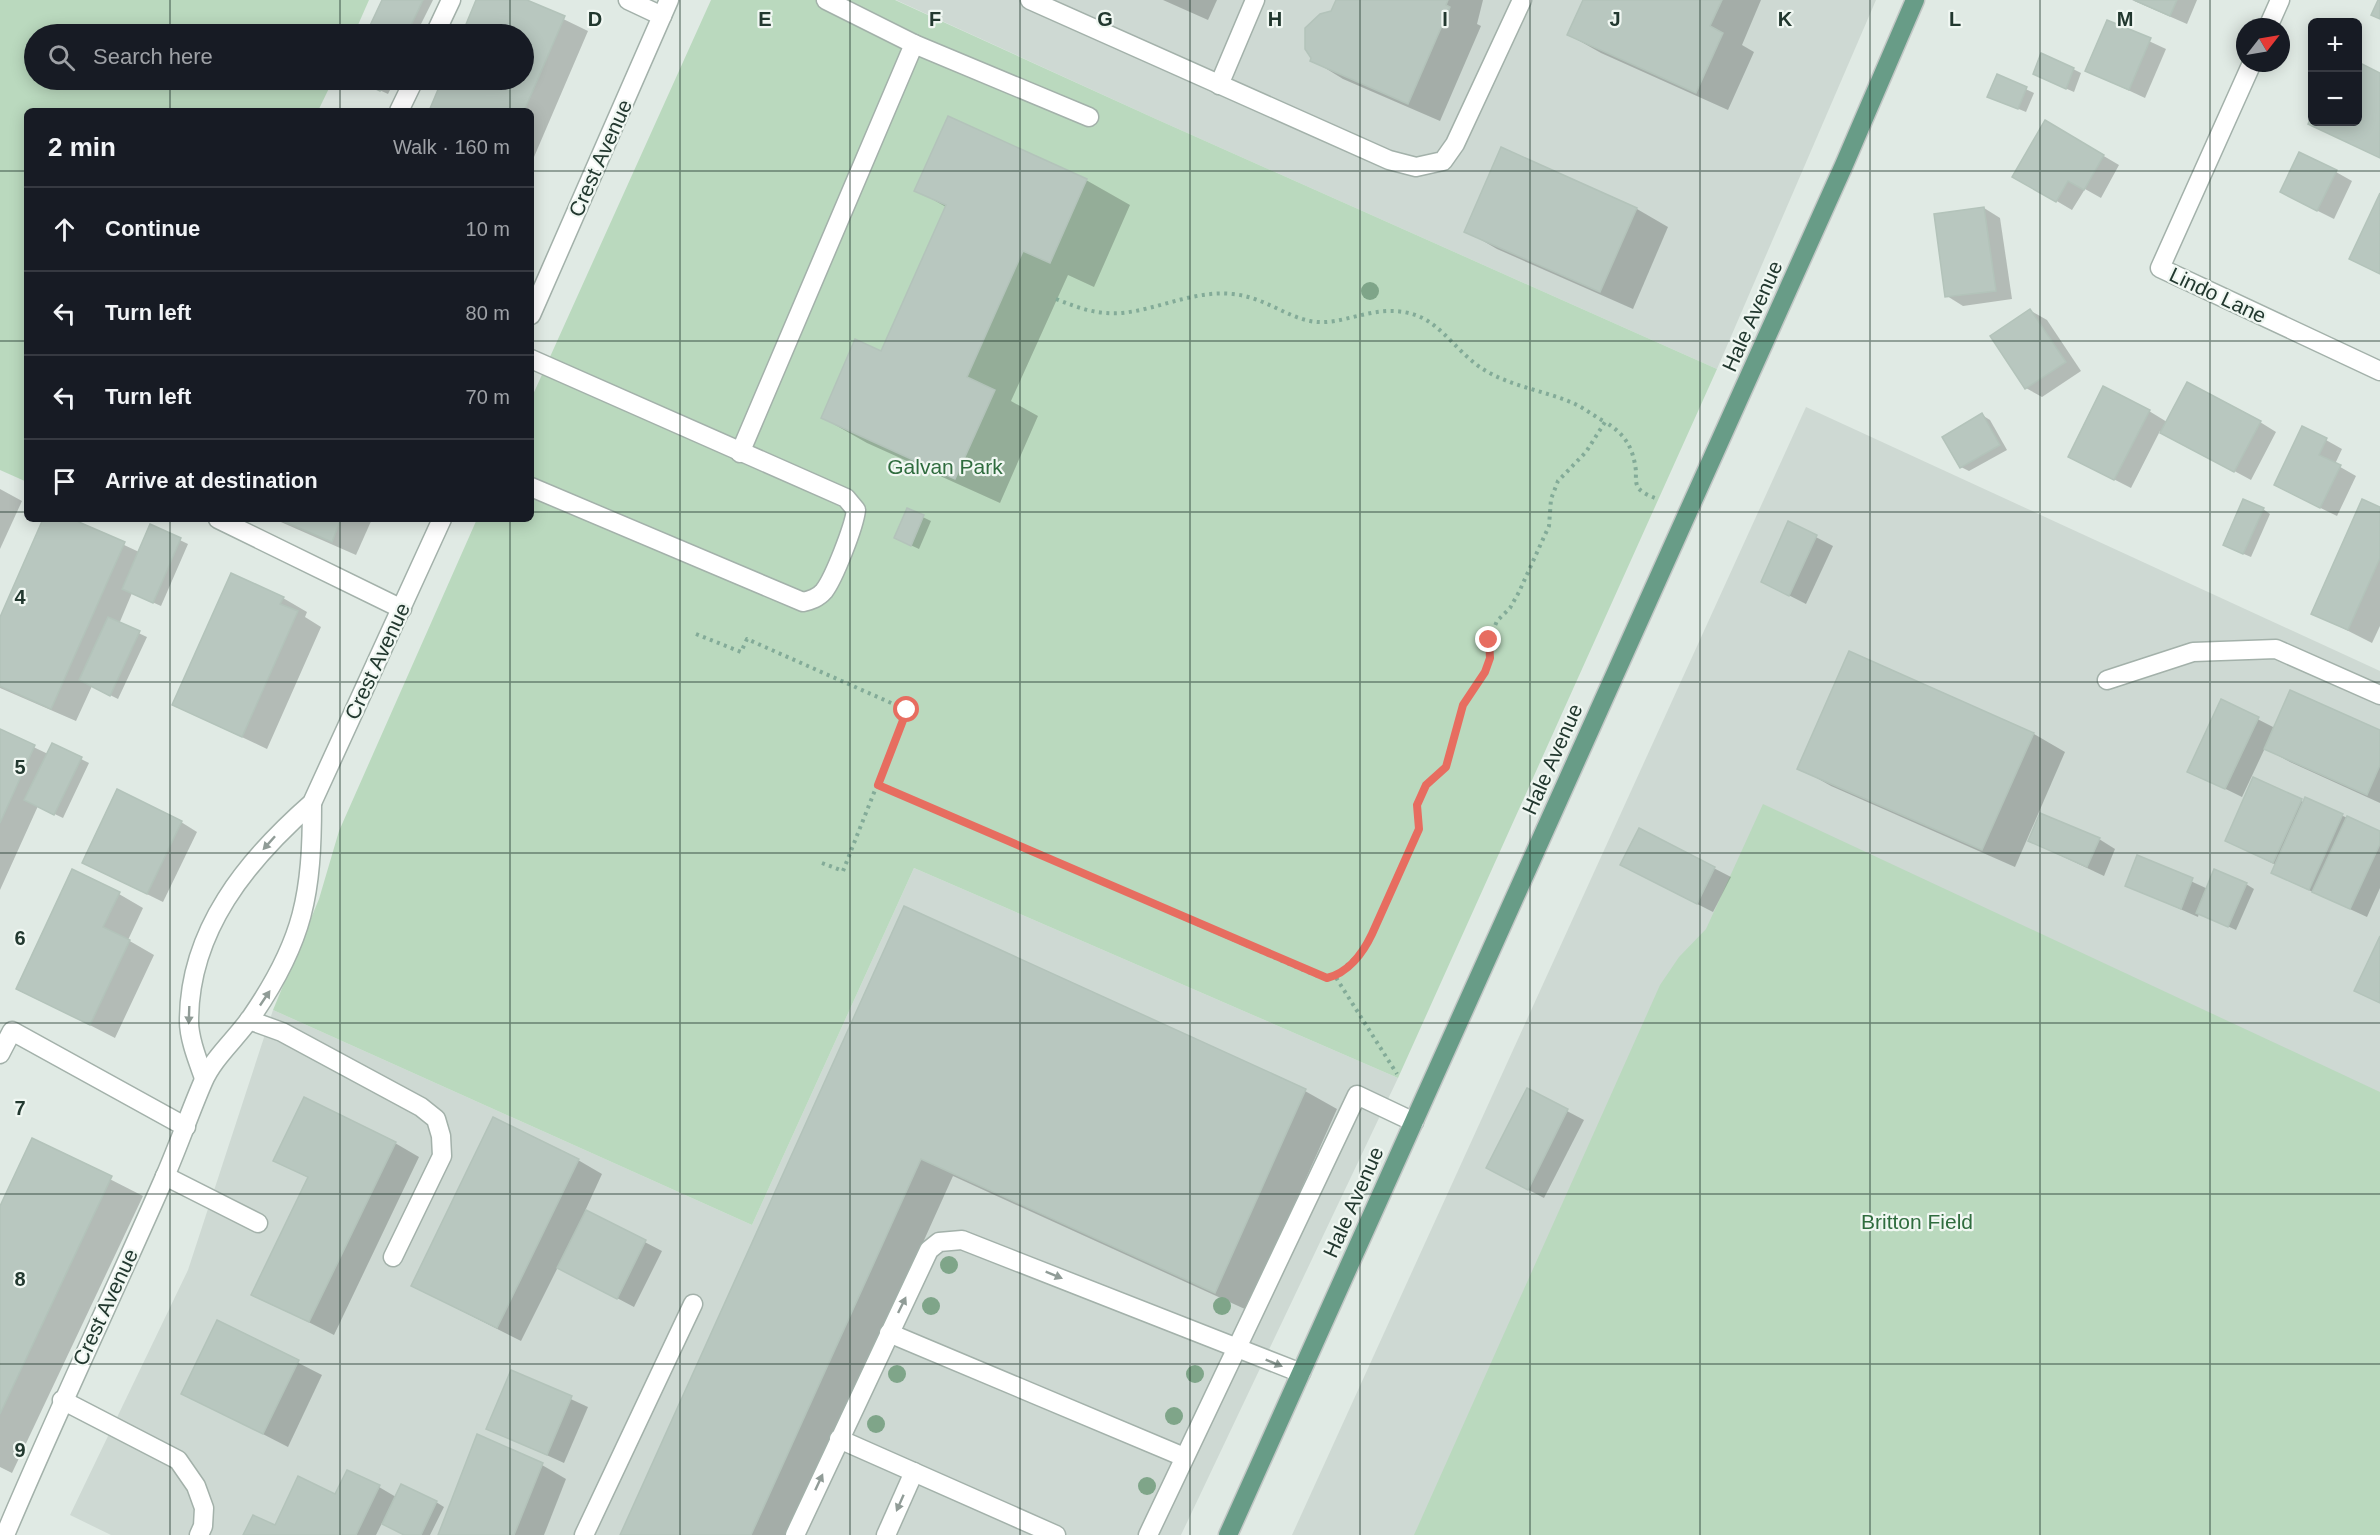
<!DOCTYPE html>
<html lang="en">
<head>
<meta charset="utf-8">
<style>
	:root { --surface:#171b24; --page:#20242c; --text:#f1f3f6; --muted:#9ea1a6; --line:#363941 }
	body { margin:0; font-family:Helvetica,sans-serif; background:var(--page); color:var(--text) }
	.controls { position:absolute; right:18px; top:18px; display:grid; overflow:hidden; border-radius:9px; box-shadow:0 3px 15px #0003 }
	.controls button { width:54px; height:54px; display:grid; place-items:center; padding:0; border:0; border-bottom:2px solid var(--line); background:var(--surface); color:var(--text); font:30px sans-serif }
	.compass { position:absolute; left:2236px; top:18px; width:54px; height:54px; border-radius:50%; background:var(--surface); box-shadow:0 3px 15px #0003; rotate:59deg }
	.stop { position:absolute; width:18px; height:18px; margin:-14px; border:4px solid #e76d60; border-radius:50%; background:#fff }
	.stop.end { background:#e76d60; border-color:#fff; box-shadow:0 2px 6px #0008 }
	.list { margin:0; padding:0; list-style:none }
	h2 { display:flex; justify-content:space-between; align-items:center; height:78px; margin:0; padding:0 24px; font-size:26px }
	h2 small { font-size:20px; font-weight:400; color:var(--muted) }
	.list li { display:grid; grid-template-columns:39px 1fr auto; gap:18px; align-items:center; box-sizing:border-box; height:84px; padding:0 24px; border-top:2px solid var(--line) }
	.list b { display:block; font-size:22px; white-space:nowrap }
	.list em { font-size:20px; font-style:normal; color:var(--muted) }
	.icon { flex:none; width:33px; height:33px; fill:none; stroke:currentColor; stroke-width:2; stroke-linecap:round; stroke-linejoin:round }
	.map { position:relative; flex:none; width:2380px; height:1535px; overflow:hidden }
	.search { position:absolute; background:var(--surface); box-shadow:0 3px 15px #0003; left:24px; top:24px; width:510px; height:66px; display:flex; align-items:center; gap:15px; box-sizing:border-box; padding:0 21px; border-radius:33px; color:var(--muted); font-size:22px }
	.panel { position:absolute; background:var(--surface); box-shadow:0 3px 15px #0003; left:24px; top:108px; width:510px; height:414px; border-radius:9px }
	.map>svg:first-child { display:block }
</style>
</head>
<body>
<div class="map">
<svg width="2380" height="1535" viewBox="0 0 2380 1535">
	<rect width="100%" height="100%" fill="#e0eae4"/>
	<g fill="#ced9d3">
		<polygon points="896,0 1876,0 1717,369 1156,119"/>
		<polygon points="1806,407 2380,671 2380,1535 1292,1535"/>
		<polygon points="914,868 1398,1078 1181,1535 111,1535 70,1515 188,1270 273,1010 752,1225"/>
	</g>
	<g fill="#bad9be">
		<polygon points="0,0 369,0 354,34 34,34 34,80 333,80 318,111 27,111 27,482 0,470"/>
		<polygon points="711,0 895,0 1156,119 1717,369 1398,1078 914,868 752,1225 273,1010 319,899 339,831 477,519 531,519 531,399"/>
		<polygon points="1763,804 2380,1092 2380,1535 1414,1535 1660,985 1679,957 1706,929"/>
	</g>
	<g fill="#0003">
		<polygon points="384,0 433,0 416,34 367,34"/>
		<polygon points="478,0 524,0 588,31 531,164 531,111 431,111 444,80 524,80 524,34 463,34"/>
		<polygon points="1163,0 1217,0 1208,20"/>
		<polygon points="1338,0 1483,0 1477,24 1481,26 1440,121 1343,79 1312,60"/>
		<polygon points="1585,0 1761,0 1742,45 1754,52 1728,110 1601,53 1569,35"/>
		<polygon points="2132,0 2197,0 2187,24"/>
		<polygon points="2108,22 2166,49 2145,98 2087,71"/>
		<polygon points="2358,64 2380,74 2380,158 2310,123 2312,118 2312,122 2358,122"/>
		<polygon points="2073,69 2081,73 2074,92 2042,78"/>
		<polygon points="1998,76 2034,93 2026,112 1997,100"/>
		<polygon points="358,80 395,80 388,94"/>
		<polygon points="2046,122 2119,165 2101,198 2085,189 2072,210 2014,176"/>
		<polygon points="1501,149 1637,209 1668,227 1633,309 1497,249 1466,231"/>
		<polygon points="2336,172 2352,181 2334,219 2298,201"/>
		<polygon points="1086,180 1130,205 1094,287 1068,275 1011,401 1038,416 1000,503 867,443 823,418 881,353 946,207 916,190"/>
		<polygon points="1984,208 2000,218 2012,299 1963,306 1947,296"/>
		<polygon points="2031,311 2047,320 2081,371 2042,397 2026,388"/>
		<polygon points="2149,411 2167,422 2260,422 2276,432 2251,480 2160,431 2131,488 2086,465"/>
		<polygon points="1982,415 1990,420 2007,450 1969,471 1961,467"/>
		<polygon points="2326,440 2342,449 2335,464 2356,476 2337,516 2292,494"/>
		<polygon points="0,489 22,501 0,549"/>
		<polygon points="2263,509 2270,514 2251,557 2232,549"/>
		<polygon points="2380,509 2380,626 2372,643 2313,613"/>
		<polygon points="908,510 931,521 919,549 904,542"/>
		<polygon points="45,519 69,519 139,552 151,526 188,544 161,606 132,593 119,624 147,637 118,699 92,686 76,721 0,688 0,621"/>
		<polygon points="274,519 372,519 356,555"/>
		<polygon points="1789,523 1833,546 1806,604 1763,582"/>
		<polygon points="283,598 307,612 305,617 321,627 267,749 174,705"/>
		<polygon points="1850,653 2034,734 2065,752 2015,867 1831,786 1799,768"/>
		<polygon points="2222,701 2275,728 2380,732 2380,803 2290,762 2265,748 2242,797 2189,771"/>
		<polygon points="0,731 48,754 53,745 89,763 63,818 38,806 0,890"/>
		<polygon points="2306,799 2380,833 2380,888 2367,917 2289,881 2273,872 2276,865 2227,841 2301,801 2304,803"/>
		<polygon points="181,822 197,832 163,902 100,871"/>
		<polygon points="1640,830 1731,877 1713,912 1638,874"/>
		<polygon points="2099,839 2115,849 2104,876 2030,841"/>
		<polygon points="2138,857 2208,889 2246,884 2254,889 2236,930 2199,913 2198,917 2126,885"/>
		<polygon points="119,894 143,908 128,940 154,955 115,1038 18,988"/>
		<polygon points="905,908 1305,1091 1337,1109 1247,1310 953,1176 791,1535 622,1535"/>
		<polygon points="1527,1090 1584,1120 1544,1198 1504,1177"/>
		<polygon points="33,1140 143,1196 12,1473 0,1467 0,1209"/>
		<polygon points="395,1143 419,1157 334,1335 253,1294 309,1178 275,1160"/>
		<polygon points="578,1160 602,1174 585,1211 662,1251 634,1307 558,1267 521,1341 413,1286"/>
		<polygon points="218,1322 322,1375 288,1447 183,1393"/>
		<polygon points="512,1372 588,1407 564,1463 487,1428"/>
		<polygon points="542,1465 566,1479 544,1535 439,1535"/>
		<polygon points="379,1487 396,1497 436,1502 444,1507 430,1535 406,1535 382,1523 376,1535 245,1535 276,1527"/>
	</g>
	<g fill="#b8c7bf" stroke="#b3c3ba" stroke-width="1.5">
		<polygon points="382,0 423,0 407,34 366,34"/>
		<polygon points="476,0 527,0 565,16 524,111 429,111 442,80 524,80 524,34 462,34"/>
		<polygon points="1336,0 1448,0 1446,5 1450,7 1408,104 1310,61 1311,58 1305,49 1305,28 1320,14 1331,11"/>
		<polygon points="1583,0 1722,0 1710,26 1723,33 1696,93 1567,35"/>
		<polygon points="2134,0 2177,0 2170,16"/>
		<polygon points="2378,0 2380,0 2380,19 2371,15"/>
		<polygon points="2107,20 2151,38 2129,90 2085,71"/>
		<polygon points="2041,53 2074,68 2066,89 2033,74"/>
		<polygon points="2358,62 2380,73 2380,158 2308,124 2312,114 2312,122 2358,122"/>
		<polygon points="1997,74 2027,87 2018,109 1987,97"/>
		<polygon points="357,80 385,80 380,91"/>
		<polygon points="948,116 1087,179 1050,263 1023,251 967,377 995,390 955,479 821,418 855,339 881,351 946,205 914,191"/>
		<polygon points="2045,120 2104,155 2084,190 2068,181 2056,202 2012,177"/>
		<polygon points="1501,147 1637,208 1600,292 1464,232"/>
		<polygon points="2299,152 2337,170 2317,211 2280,192"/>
		<polygon points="2380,193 2380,274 2349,259"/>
		<polygon points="1984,207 1996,291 1945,297 1934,214"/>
		<polygon points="2030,309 2066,362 2025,389 1990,336"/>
		<polygon points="2187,382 2261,421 2234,472 2160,433"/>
		<polygon points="2103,386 2150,410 2114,480 2068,457"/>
		<polygon points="1982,413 2000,445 1960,468 1942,437"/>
		<polygon points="2302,426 2327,438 2319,455 2341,465 2320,508 2274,485"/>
		<polygon points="2243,499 2264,508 2243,554 2223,545"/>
		<polygon points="2362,499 2380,507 2380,558 2348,630 2311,614"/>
		<polygon points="907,508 924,515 911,546 894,538"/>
		<polygon points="43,519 72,519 125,542 51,709 0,686 0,617"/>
		<polygon points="278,519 341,519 332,542"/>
		<polygon points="1788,521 1817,535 1789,596 1761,582"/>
		<polygon points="150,524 181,538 153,603 122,589"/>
		<polygon points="231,573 284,597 280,604 298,611 242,737 172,705"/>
		<polygon points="108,617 140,631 110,696 79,680"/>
		<polygon points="1849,651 2034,733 1982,850 1797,769"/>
		<polygon points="2290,690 2380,730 2380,765 2367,795 2264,749"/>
		<polygon points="2221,699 2259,717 2225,789 2187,772"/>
		<polygon points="0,729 35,745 0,823"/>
		<polygon points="52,743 82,757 54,815 24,800"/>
		<polygon points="2253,777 2302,799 2273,863 2225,841"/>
		<polygon points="117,789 182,821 147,894 82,863"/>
		<polygon points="2305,797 2343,814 2309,890 2271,873"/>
		<polygon points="2040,813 2100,838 2087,867 2028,841"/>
		<polygon points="2347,816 2380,831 2380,844 2350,909 2312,892"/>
		<polygon points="1639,828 1715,867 1697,904 1620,865"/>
		<polygon points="2137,855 2193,878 2181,909 2125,886"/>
		<polygon points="72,869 120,892 103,927 130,940 90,1025 16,989"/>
		<polygon points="2214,869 2247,883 2228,927 2196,913"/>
		<polygon points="904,906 1306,1089 1215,1293 921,1159 751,1535 620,1535"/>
		<polygon points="2380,936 2380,1003 2354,991"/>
		<polygon points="1527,1088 1568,1109 1528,1190 1486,1168"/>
		<polygon points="304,1097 396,1142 309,1322 251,1295 308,1177 273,1161"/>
		<polygon points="493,1117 579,1159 497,1328 411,1286"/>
		<polygon points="32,1138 112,1176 0,1414 0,1206"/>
		<polygon points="586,1210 646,1240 617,1299 557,1268"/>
		<polygon points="217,1320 299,1360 263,1434 181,1394"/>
		<polygon points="511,1370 572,1396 547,1455 486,1429"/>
		<polygon points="477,1434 543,1463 514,1535 438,1535"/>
		<polygon points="347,1470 380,1485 356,1535 243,1535 253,1515 275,1525 298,1476 335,1494"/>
		<polygon points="401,1484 437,1501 421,1535 404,1535 382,1524"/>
	</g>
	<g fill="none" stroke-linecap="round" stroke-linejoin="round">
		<defs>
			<g id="minor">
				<polyline points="628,0 662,16"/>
				<polyline points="1030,0 1389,160 1416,167 1443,161 1455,144 1522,0"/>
				<polyline points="2268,27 2280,0"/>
				<polyline points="435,34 451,0"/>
				<polyline points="914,44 1089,117"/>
				<polyline points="2252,63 2160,268 2380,371"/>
				<polyline points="1219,85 1255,0"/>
				<polyline points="399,111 414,80"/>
				<polyline points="531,315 669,0"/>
				<path d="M531,359L846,498L856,510C854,527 834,578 824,591C818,598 811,600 803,602L531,487"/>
				<polyline points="740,453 914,44 826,0"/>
				<polyline points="218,519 402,609"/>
				<polyline points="2107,680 2193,652 2276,649 2380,695"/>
				<polyline points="249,1020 282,1032 421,1107 436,1119 441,1136 442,1156 393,1257"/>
				<polyline points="0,1054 12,1031 186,1127"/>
				<path d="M204,1078C198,1061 189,1039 189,1021C189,930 247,860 312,803L442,519"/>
				<polyline points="165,1176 258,1223"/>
				<polyline points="889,1333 1184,1457"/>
				<polyline points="62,1400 178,1460 196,1486 204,1508 203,1526 199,1535"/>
				<polyline points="839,1439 1056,1535"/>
				<path d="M5,1535C56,1414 113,1295 166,1174C179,1144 190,1112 203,1082C213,1058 237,1038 252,1016C304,940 312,894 312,803"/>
				<polyline points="584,1535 693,1304"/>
				<polyline points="795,1535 929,1250 939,1242 962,1240 1301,1373"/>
				<polyline points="886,1535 914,1472"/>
				<polyline points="1148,1535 1357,1095 1414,1122"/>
			</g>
			<polyline id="major" points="1228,1535 1844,165 1915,0"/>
		</defs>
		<use href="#minor" stroke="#a3b1aa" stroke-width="21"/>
		<use href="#major" stroke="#c1c7c5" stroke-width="21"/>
		<g stroke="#83ab98" stroke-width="4" stroke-dasharray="3 4.5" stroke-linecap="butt">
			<path d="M1056,299C1078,308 1098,315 1122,313C1160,309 1194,290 1233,294C1263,297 1285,316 1310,321C1343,328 1377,300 1418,316C1444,326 1461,358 1488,372C1514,387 1545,391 1573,403C1584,408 1594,416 1605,422"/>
			<polyline points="696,634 741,652 747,639 907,710 877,785"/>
			<polyline points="822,863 843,871 877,785 1315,975 1327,978 1335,976 1397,1074"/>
			<path d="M1335,976L1365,949L1372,934L1419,829L1417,805L1426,785L1445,767L1463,705L1485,672L1490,658L1489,640L1497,621L1510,608L1519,592L1549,526L1551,499L1558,481L1586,452L1605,422C1625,434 1633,447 1636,471C1636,477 1635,484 1639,489C1643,493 1650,496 1655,498"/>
		</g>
		<use href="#minor" stroke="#fff" stroke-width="18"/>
		<use href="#major" stroke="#689c87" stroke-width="18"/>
	</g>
	<g fill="#7fa589">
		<circle cx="1370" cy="291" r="9"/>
		<circle cx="949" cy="1265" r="9"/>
		<circle cx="931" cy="1306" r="9"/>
		<circle cx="1222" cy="1306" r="9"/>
		<circle cx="897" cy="1374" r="9"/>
		<circle cx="1195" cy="1374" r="9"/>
		<circle cx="1174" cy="1416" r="9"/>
		<circle cx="876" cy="1424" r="9"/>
		<circle cx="1147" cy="1486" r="9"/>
	</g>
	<defs><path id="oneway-solid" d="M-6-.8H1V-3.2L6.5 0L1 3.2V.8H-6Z" transform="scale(1.5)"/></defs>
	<g fill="#909c97">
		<use href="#oneway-solid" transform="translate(269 843) rotate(132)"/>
		<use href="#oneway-solid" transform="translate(265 998) rotate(-56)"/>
		<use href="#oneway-solid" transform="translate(189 1015) rotate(92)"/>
		<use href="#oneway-solid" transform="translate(1054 1275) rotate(22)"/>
		<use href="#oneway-solid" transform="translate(902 1305) rotate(-64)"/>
		<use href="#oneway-solid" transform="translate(1274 1363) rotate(22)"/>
		<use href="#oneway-solid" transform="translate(819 1482) rotate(-65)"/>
		<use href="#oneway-solid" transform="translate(900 1503) rotate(114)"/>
	</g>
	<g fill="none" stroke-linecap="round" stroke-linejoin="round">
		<path stroke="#e76d60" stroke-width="8" d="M907,710L878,785L1327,978C1348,973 1363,953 1372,934L1419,829L1417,805L1426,785L1446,767L1463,705L1485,672L1490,658L1489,640"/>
	</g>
	<path fill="none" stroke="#22382f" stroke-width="1.5" stroke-opacity="0.55" d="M170,0V34M340,0V34M510,0V34M680,0V1535M850,0V1535M1020,0V1535M1190,0V1535M1360,0V1535M1530,0V1535M1700,0V1535M1870,0V1535M2040,0V1535M2210,0V1535M170,80V111M340,80V111M510,80V111M0,171H27M531,171H2380M0,341H27M531,341H2380M0,512H27M531,512H2380M170,519V1535M340,519V1535M510,519V1535M0,682H2380M0,853H2380M0,1023H2380M0,1194H2380M0,1364H2380"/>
	<g text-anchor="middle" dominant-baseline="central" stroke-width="4.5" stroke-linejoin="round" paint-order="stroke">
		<g font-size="21" fill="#22382f" stroke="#f0f7f2">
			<text transform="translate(600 158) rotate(-66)">Crest Avenue</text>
			<text transform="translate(2218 295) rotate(25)">Lindo Lane</text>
			<text transform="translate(1752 316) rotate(-66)">Hale Avenue</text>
			<text transform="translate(377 661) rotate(-65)">Crest Avenue</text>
			<text transform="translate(1552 759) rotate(-66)">Hale Avenue</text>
			<text transform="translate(1353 1202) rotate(-66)">Hale Avenue</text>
			<text transform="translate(105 1307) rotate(-65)">Crest Avenue</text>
		</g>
		<g font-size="21" fill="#2f6c3e" stroke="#f0f7f2">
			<text x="945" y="466">Galvan Park</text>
			<text x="1917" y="1221">Britton Field</text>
		</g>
	</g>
	<g font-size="20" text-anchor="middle" font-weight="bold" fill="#22382f" stroke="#f0f7f2" stroke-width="4.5" stroke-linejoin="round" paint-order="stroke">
		<text x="595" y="26">D</text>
		<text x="765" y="26">E</text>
		<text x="935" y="26">F</text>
		<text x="1105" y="26">G</text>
		<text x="1275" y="26">H</text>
		<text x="1445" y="26">I</text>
		<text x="1615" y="26">J</text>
		<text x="1785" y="26">K</text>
		<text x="1955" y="26">L</text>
		<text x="2125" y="26">M</text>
		<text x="20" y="604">4</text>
		<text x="20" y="774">5</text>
		<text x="20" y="945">6</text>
		<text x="20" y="1115">7</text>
		<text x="20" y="1286">8</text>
		<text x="20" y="1457">9</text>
	</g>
</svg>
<div class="controls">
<button>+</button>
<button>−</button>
</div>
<svg class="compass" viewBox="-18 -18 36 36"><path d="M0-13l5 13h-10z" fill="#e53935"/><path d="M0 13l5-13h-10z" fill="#9ea1a6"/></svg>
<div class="stop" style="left:907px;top:710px"></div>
<div class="stop end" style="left:1489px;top:640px"></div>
<div class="search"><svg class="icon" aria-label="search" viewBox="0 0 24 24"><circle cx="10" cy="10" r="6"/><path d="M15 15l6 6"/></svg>Search here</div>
<section class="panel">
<h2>2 min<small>Walk · 160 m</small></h2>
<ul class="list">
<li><svg class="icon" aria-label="ahead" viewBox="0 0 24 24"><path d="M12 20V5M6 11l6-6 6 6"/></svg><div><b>Continue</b></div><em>10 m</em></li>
<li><svg class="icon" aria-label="left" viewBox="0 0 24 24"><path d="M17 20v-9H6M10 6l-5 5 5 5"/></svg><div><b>Turn left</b></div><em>80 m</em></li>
<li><svg class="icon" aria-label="left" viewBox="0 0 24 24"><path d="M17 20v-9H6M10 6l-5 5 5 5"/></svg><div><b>Turn left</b></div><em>70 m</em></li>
<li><svg class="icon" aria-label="arrive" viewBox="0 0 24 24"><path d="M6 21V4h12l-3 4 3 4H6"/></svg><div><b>Arrive at destination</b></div></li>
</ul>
</section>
</div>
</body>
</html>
